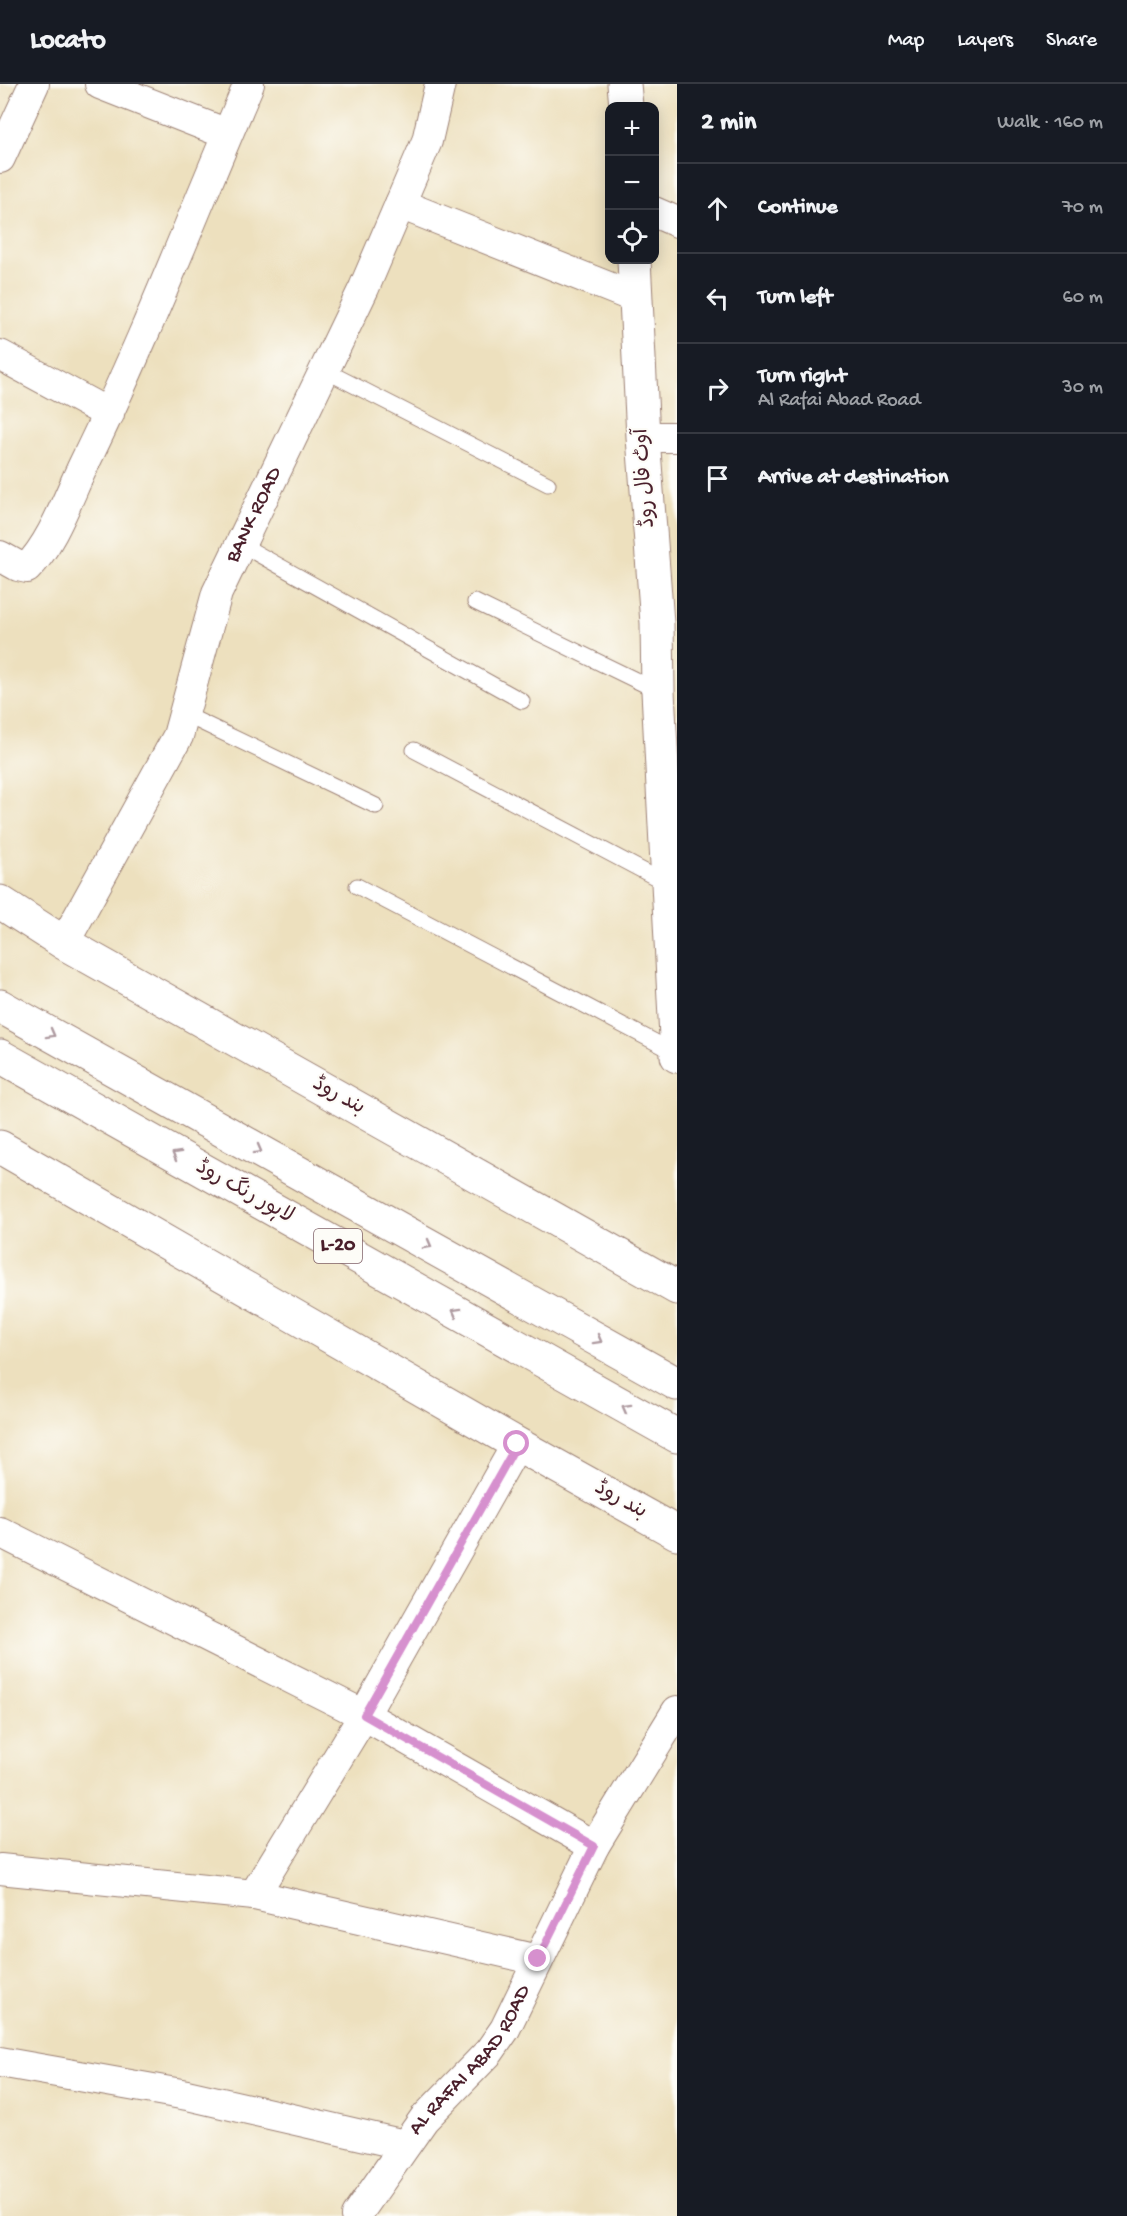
<!DOCTYPE html>
<html lang="en">
<head>
<meta charset="utf-8">
<style>
	:root { --surface:#171b24; --page:#242831; --text:#f1f3f6; --muted:#9ea1a6; --line:#363941 }
	body { margin:0; font-family:"Gochi Hand","Playpen Sans Arabic",sans-serif; background:var(--page); color:var(--text) }
	.controls { position:absolute; right:18px; top:18px; display:grid; overflow:hidden; border-radius:12px; box-shadow:0 3px 15px #0003 }
	.controls button { width:54px; height:54px; display:grid; place-items:center; padding:0; border:0; border-bottom:2px solid var(--line); background:var(--surface); color:var(--text); font:30px sans-serif }
	.stop { position:absolute; width:18px; height:18px; margin:-14px; border:4px solid #d690ce; border-radius:50%; background:#fff }
	.stop.end { background:#d690ce; border-color:#fff; box-shadow:0 2px 6px #0008 }
	.list { margin:0; padding:0; list-style:none }
	h2 { display:flex; justify-content:space-between; align-items:center; height:78px; margin:0; padding:0 24px; font-size:26px }
	h2 small { font-size:20px; font-weight:400; color:var(--muted) }
	.list li { display:grid; grid-template-columns:39px 1fr auto; gap:18px; align-items:center; box-sizing:border-box; height:90px; padding:0 24px; border-top:2px solid var(--line) }
	.list b { display:block; font-size:22px; white-space:nowrap }
	.list p { margin:0; font-size:20px; white-space:nowrap; color:var(--muted) }
	.list em { font-size:20px; font-style:normal; color:var(--muted) }
	.icon { flex:none; width:33px; height:33px; fill:none; stroke:currentColor; stroke-width:2; stroke-linecap:round; stroke-linejoin:round }
	.map { position:relative; flex:none; width:677px; height:2132px; overflow:hidden }
	header { display:flex; align-items:center; gap:36px; box-sizing:border-box; height:84px; padding:0 30px; background:var(--surface); border-bottom:2px solid var(--line) }
	header strong { font-size:28px }
	nav { display:flex; gap:33px; margin-inline-start:auto; font-size:21px }
	main { display:flex }
	aside { flex:1; background:var(--surface) }
	.map>svg:first-child { display:block }
</style>
</head>
<body>
<header>
<strong>Locato</strong>
<nav><a>Map</a><a>Layers</a><a>Share</a></nav>
</header>
<main>
<div class="map">
<svg width="677" height="2132" viewBox="0 0 677 2132">
	<rect width="100%" height="100%" fill="#fdfcf7"/>
	<filter id="ink" filterUnits="userSpaceOnUse"><feTurbulence type="fractalNoise" baseFrequency=".0167" numOctaves="2"/><feDisplacementMap in="SourceGraphic" scale="12" xChannelSelector="R" yChannelSelector="G"/><feConvolveMatrix kernelMatrix="1 2 1 2 8 2 1 2 1" color-interpolation-filters="sRGB"/></filter>
	<filter id="wash" filterUnits="userSpaceOnUse"><feTurbulence type="fractalNoise" baseFrequency=".008" numOctaves="4" result="noise"/><feDisplacementMap in="SourceGraphic" scale="24" xChannelSelector="R" yChannelSelector="G"/><feGaussianBlur stdDeviation="1.35" result="paint"/><feColorMatrix in="noise" values="0 0 0 0 0 0 0 0 0 0 0 0 0 0 0 0 0 1.4 0 .05"/><feComposite in="paint" operator="in"/></filter>
	<g filter="url(#wash)">
		<rect width="100%" height="100%" fill="#ede0be"/>
	</g>
	<g filter="url(#ink)">
		<g fill="none" stroke-linecap="round" stroke-linejoin="round">
			<defs>
				<g id="service">
					<polyline points="324,286 548,400"/>
					<polyline points="240,460 522,617"/>
					<polyline points="475,518 658,607"/>
					<polyline points="184,630 376,722"/>
					<polyline points="414,666 668,800"/>
					<polyline points="357,802 676,969"/>
				</g>
				<g id="minor">
					<polyline points="100,0 227,50"/>
					<polyline points="0,74 34,0"/>
					<polyline points="400,120 636,214"/>
					<polyline points="654,128 677,138"/>
					<polyline points="0,271 109,330"/>
					<polyline points="643,353 677,353"/>
					<path d="M0,472L18,482L27,484C53,458 68,413 84,380C145,256 194,127 249,0"/>
					<path id="s1" d="M64,859L178,652L217,509L364,204L427,57L440,0"/>
					<polyline points="0,1448 364,1631 594,1762"/>
					<polyline points="0,1785 254,1811 538,1876"/>
					<polyline points="254,1811 364,1631 517,1360"/>
					<polyline points="0,1978 187,2011 405,2061"/>
					<path id="s2" d="M356,2132L424,2035L489,1968L505,1945L594,1762L677,1627"/>
				</g>
				<g id="tertiary">
					<polyline points="624,0 626,22"/>
					<polyline points="634,176 643,353 657,539 658,607 677,972"/>
				</g>
				<g id="secondary">
					<polyline points="0,818 64,859 677,1204"/>
					<polyline points="0,1063 517,1360 677,1449"/>
				</g>
				<g id="motorway">
					<polyline points="0,922 677,1300"/>
					<polyline points="0,972 677,1352"/>
				</g>
			</defs>
			<use href="#service" stroke="#9c8074" stroke-width="17"/>
			<use href="#minor" stroke="#9c8074" stroke-width="32"/>
			<use href="#tertiary" stroke="#9c8074" stroke-width="35"/>
			<use href="#secondary" stroke="#9c8074" stroke-width="35"/>
			<use href="#motorway" stroke="#9c8074" stroke-width="35"/>
			<use href="#service" stroke="#fff" stroke-width="15"/>
			<use href="#minor" stroke="#fff" stroke-width="30"/>
			<use href="#tertiary" stroke="#fff" stroke-width="33"/>
			<use href="#secondary" stroke="#fff" stroke-width="33"/>
			<use href="#motorway" stroke="#fff" stroke-width="33"/>
		</g>
		<defs><path id="oneway-chevron" d="M-2-3.5L2.5 0L-2 3.5" fill="none" stroke-width="1.6" stroke-linecap="round" stroke-linejoin="round" transform="scale(1.5)"/></defs>
		<g stroke="#ae9aa0">
			<use href="#oneway-chevron" transform="translate(51 950) rotate(29)"/>
			<use href="#oneway-chevron" transform="translate(258 1066) rotate(29)"/>
			<use href="#oneway-chevron" transform="translate(176 1071) rotate(-151)"/>
			<use href="#oneway-chevron" transform="translate(428 1161) rotate(29)"/>
			<use href="#oneway-chevron" transform="translate(456 1228) rotate(-151)"/>
			<use href="#oneway-chevron" transform="translate(598 1256) rotate(29)"/>
			<use href="#oneway-chevron" transform="translate(626 1324) rotate(-151)"/>
		</g>
	</g>
	<g fill="none" stroke-linecap="round" stroke-linejoin="round" filter="url(#ink)">
		<polyline stroke="#d690ce" stroke-width="8" points="517,1360 364,1631 594,1762 538,1875"/>
	</g>
	<g text-anchor="middle" dominant-baseline="central" stroke-width="4.5" stroke-linejoin="round" paint-order="stroke">
		<rect fill="#fdfcf7" stroke="#806168" stroke-width="1.5" x="314" y="1145" width="48" height="34" rx="4.5"/>
		<g font-size="20" font-weight="bold" fill="#4a1f2b">
			<text x="338" y="1162">L-20</text>
		</g>
		<g font-size="21" fill="#4a1f2b" stroke="#fdfcf7">
			<text transform="translate(646 394) rotate(-94)">آوٹ فال روڈ</text>
			<text stroke="none"><textPath href="#s1" startOffset="471">BANK ROAD</textPath></text>
			<text transform="translate(338 1013) rotate(29)">بند روڈ</text>
			<text transform="translate(244 1109) rotate(29)">لاہور رنگ روڈ</text>
			<text transform="translate(620 1417) rotate(29)">بند روڈ</text>
			<text stroke="none"><textPath href="#s2" startOffset="194">AL RAFAI ABAD ROAD</textPath></text>
		</g>
	</g>
</svg>
<div class="controls">
<button>+</button>
<button>−</button>
<button><svg class="icon" aria-label="locate" viewBox="0 0 24 24"><circle cx="12" cy="12" r="6"/><path d="M12 2v4M12 18v4M2 12h4M18 12h4"/></svg></button>
</div>
<div class="stop" style="left:517px;top:1360px"></div>
<div class="stop end" style="left:538px;top:1875px"></div>
</div>
<aside>
<h2>2 min<small>Walk · 160 m</small></h2>
<ul class="list">
<li><svg class="icon" aria-label="ahead" viewBox="0 0 24 24"><path d="M12 20V5M6 11l6-6 6 6"/></svg><div><b>Continue</b></div><em>70 m</em></li>
<li><svg class="icon" aria-label="left" viewBox="0 0 24 24"><path d="M17 20v-9H6M10 6l-5 5 5 5"/></svg><div><b>Turn left</b></div><em>60 m</em></li>
<li><svg class="icon" aria-label="right" viewBox="0 0 24 24"><path d="M7 20v-9h11M14 6l5 5-5 5"/></svg><div><b>Turn right</b><p>Al Rafai Abad Road</p></div><em>30 m</em></li>
<li><svg class="icon" aria-label="arrive" viewBox="0 0 24 24"><path d="M6 21V4h12l-3 4 3 4H6"/></svg><div><b>Arrive at destination</b></div></li>
</ul>
</aside>
</main>
</body>
</html>
